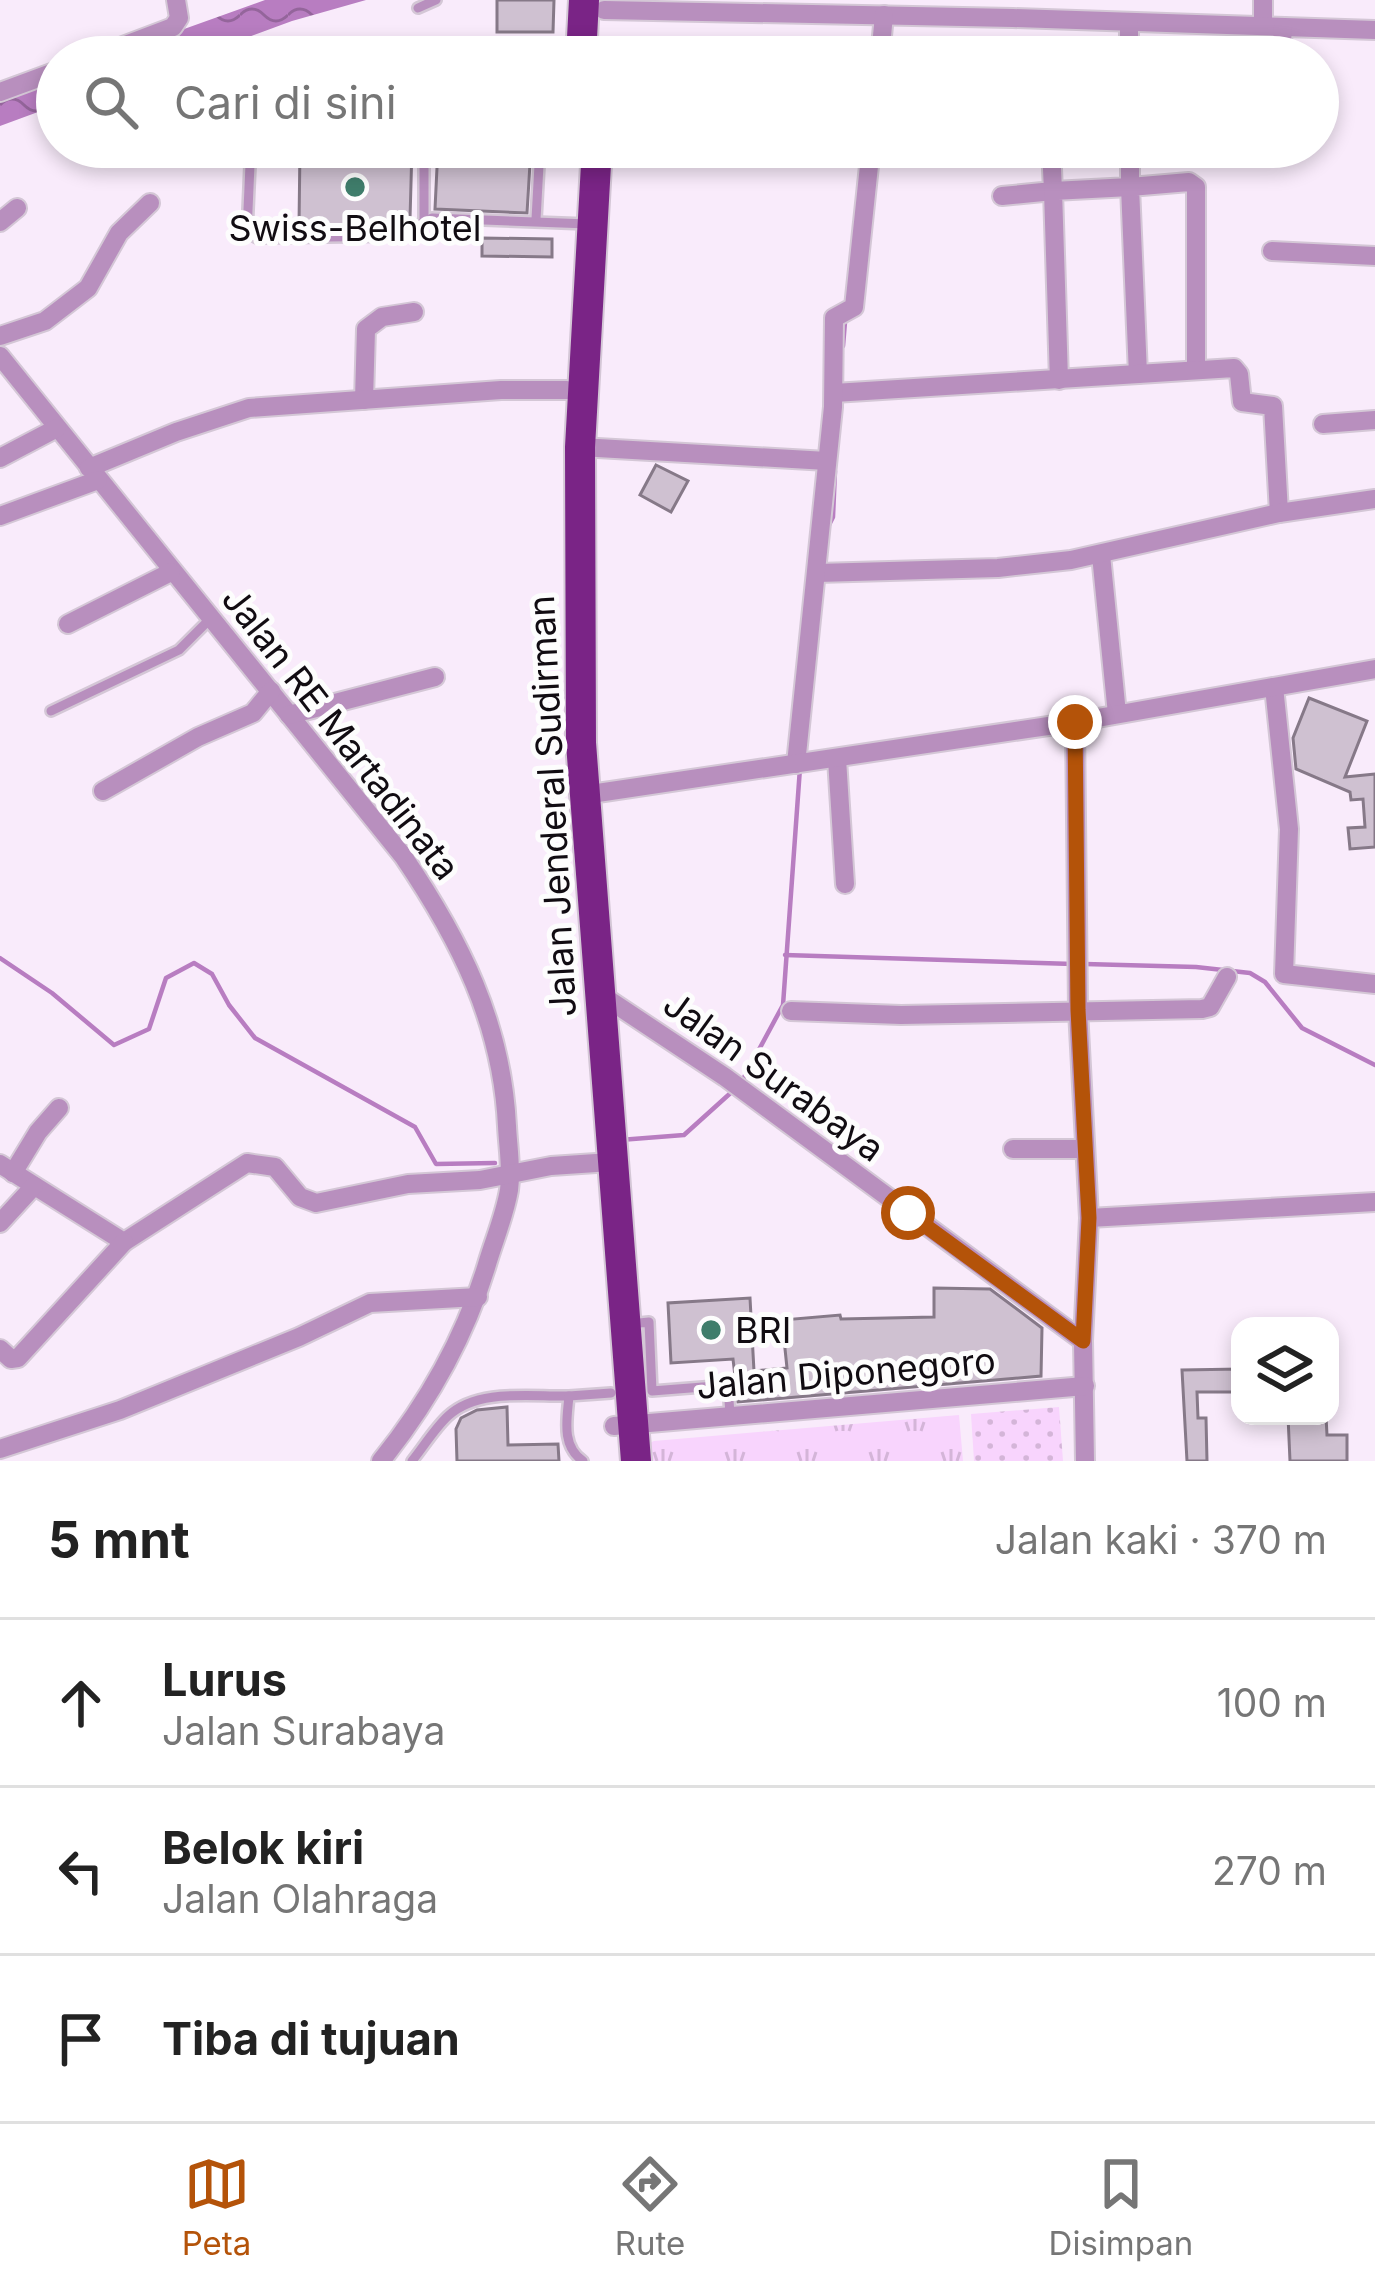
<!DOCTYPE html>
<html lang="id">
<head>
<meta charset="utf-8">
<style>
	:root { --surface:#fff; --page:#f2f2f2; --text:#222; --muted:#767676; --line:#e0e0e0; --accent:#b45309 }
	body { margin:0; font-family:Inter,sans-serif; background:var(--page); color:var(--text) }
	.controls { position:absolute; right:36px; bottom:36px; display:grid; overflow:hidden; border-radius:24px; box-shadow:0 6px 18px #0003 }
	.controls button { width:108px; height:108px; display:grid; place-items:center; padding:0; border:0; border-bottom:3px solid var(--line); background:var(--surface); color:var(--text); font:60px sans-serif }
	.stop { position:absolute; width:36px; height:36px; margin:-27px; border:9px solid #b45309; border-radius:50%; background:#fff }
	.stop.end { background:#b45309; border-color:#fff; box-shadow:0 3px 12px #0008 }
	.list { margin:0; padding:0; list-style:none }
	h2 { display:flex; justify-content:space-between; align-items:center; height:156px; margin:0; padding:0 48px; font-size:51px }
	h2 small { font-size:39px; font-weight:400; color:var(--muted) }
	.list li { display:grid; grid-template-columns:78px 1fr auto; gap:36px; align-items:center; box-sizing:border-box; height:168px; padding:0 48px; border-top:3px solid var(--line) }
	.list b { display:block; font-size:45px; white-space:nowrap }
	.list p { margin:0; font-size:39px; white-space:nowrap; color:var(--muted) }
	.list em { font-size:39px; font-style:normal; color:var(--muted) }
	.icon { flex:none; width:66px; height:66px; fill:none; stroke:currentColor; stroke-width:2; stroke-linecap:round; stroke-linejoin:round }
	.map { position:relative; flex:none; width:1375px; height:1461px; overflow:hidden }
	.search { position:absolute; background:var(--surface); box-shadow:0 6px 18px #0003; left:36px; right:36px; top:36px; height:132px; display:flex; align-items:center; gap:30px; box-sizing:border-box; padding:0 42px; border-radius:66px; color:var(--muted); font-size:45px }
	.sheet { height:660px; background:var(--surface) }
	nav { display:flex; justify-content:space-around; align-items:center; box-sizing:border-box; height:168px; border-top:3px solid var(--line); background:var(--surface); font-size:33px; color:var(--muted) }
	nav a { display:grid; justify-items:center; gap:6px }
	nav .on { color:var(--accent) }
	.map>svg:first-child { display:block }
</style>
</head>
<body>
<div class="map">
<svg width="1375" height="1461" viewBox="0 0 1375 1461">
	<defs>
		<pattern id="grass-dots" width="8" height="8" patternUnits="userSpaceOnUse" patternTransform="scale(3)"><rect width="8" height="8" fill="#f8d4fd"/><path d="M2 2h.1M6 6h.1" fill="none" stroke="#d4b5d8" stroke-width="1.8" stroke-linecap="round"/></pattern>
		<pattern id="park-tufts" width="24" height="20" patternUnits="userSpaceOnUse" patternTransform="scale(3)"><rect width="24" height="20" fill="#f8d4fd"/><path d="M3 7l-1-3M5 7V3M7 7l1-3M15 17l-1-3M17 17v-4M19 17l1-3" fill="none" stroke="#d4b5d8"/></pattern>
		<pattern id="water-waves" width="16" height="10" patternUnits="userSpaceOnUse" patternTransform="scale(3)"><rect width="16" height="10" fill="#b87dc1"/><path d="M0 5q4-4 8 0t8 0" fill="none" stroke="#94659b"/></pattern>
	</defs>
	<rect width="100%" height="100%" fill="#f9ebfb"/>
	<polygon fill="url(#grass-dots)" points="1059,1407 1063,1461 974,1461 971,1414"/>
	<polygon fill="url(#park-tufts)" points="959,1415 963,1461 649,1461 649,1443 654,1441"/>
	<g fill="url(#water-waves)">
		<polygon points="265,0 366,0 292,21 195,57 106,57"/>
		<polygon points="57,75 57,105 0,126 0,96"/>
	</g>
	<g fill="none" stroke-linecap="round" stroke-linejoin="round">
		<g stroke="#b87dc1" stroke-width="4.5">
			<polyline points="843,346 845,322"/>
			<polyline points="829,525 833,517 835,471"/>
			<polyline points="785,955 1073,964"/>
			<polyline points="0,958 52,993 114,1045 149,1029 166,978 194,963 212,974 229,1005 255,1038 415,1127 436,1164 495,1163"/>
			<polyline points="1085,964 1196,967 1250,973 1265,982 1302,1028 1375,1065"/>
			<polyline points="742,1081 783,1005 800,768"/>
			<polyline points="620,1140 684,1135 735,1089"/>
		</g>
	</g>
	<g fill="#cfc1d1" stroke="#867988" stroke-width="3">
		<polygon points="497,0 554,0 553,32 497,32"/>
		<polygon points="300,147 412,147 410,219 395,227 299,226"/>
		<polygon points="438,147 531,147 527,213 435,209"/>
		<polygon points="482,238 552,239 552,257 482,256"/>
		<polygon points="656,465 688,481 671,512 640,495"/>
		<polygon points="1309,698 1367,721 1345,777 1375,774 1375,847 1350,849 1348,828 1365,827 1363,799 1351,800 1350,792 1296,769 1293,738"/>
		<polygon points="934,1288 990,1289 1042,1328 1041,1376 738,1402 733,1359 671,1363 668,1303 750,1298 754,1371 787,1368 782,1320 840,1315 841,1319 934,1317"/>
		<polygon points="1240,1369 1240,1392 1197,1392 1198,1418 1206,1418 1207,1461 1187,1461 1182,1370"/>
		<polygon points="507,1407 508,1445 558,1444 559,1461 457,1461 456,1429 461,1418 477,1410"/>
		<polygon points="1288,1416 1326,1416 1327,1435 1347,1435 1347,1461 1290,1461"/>
	</g>
	<g fill="none" stroke-linecap="round" stroke-linejoin="round">
		<defs>
			<g id="service">
				<polyline points="418,8 436,0"/>
				<polyline points="258,147 250,165 247,232 257,238 397,236 432,218 588,224"/>
				<polyline points="424,147 424,220"/>
				<polyline points="536,219 540,147"/>
				<polyline points="51,711 179,650 210,619"/>
				<polyline points="630,1324 649,1322 652,1391 728,1385 730,1415"/>
				<path d="M412,1461C424,1446 435,1428 448,1416C478,1388 532,1397 569,1396"/>
				<path d="M583,1461C561,1446 567,1419 569,1396L611,1393"/>
			</g>
			<g id="minor">
				<polyline points="1263,0 1263,26"/>
				<polyline points="604,10 1013,18 1375,30"/>
				<polyline points="1129,23 1129,57"/>
				<polyline points="94,57 173,27 179,18 176,0"/>
				<polyline points="880,57 884,15"/>
				<polyline points="1281,57 1283,27"/>
				<polyline points="0,92 57,71"/>
				<polyline points="1002,196 1053,191 1051,147"/>
				<polyline points="0,222 17,208"/>
				<polyline points="1272,251 1375,256"/>
				<polyline points="0,336 45,321 88,288 119,233 150,203"/>
				<path d="M0,356L403,856C460,940 502,1023 507,1126C508,1147 512,1169 509,1190C505,1214 495,1238 488,1261C466,1336 430,1400 381,1461"/>
				<polyline points="1138,374 1130,187 1189,182 1196,187 1196,370"/>
				<polyline points="1059,380 1053,191 1130,187 1130,147"/>
				<polyline points="834,393 1234,368 1239,374 1242,402 1273,406 1279,513"/>
				<polyline points="364,400 366,329 382,317 414,312"/>
				<polyline points="1323,424 1375,420"/>
				<polyline points="580,447 827,461"/>
				<polyline points="0,458 57,428"/>
				<polyline points="89,468 176,432 249,408 501,390 567,390"/>
				<polyline points="0,516 98,480"/>
				<polyline points="1101,555 1117,714"/>
				<polyline points="817,573 998,568 1071,560 1279,513 1375,499"/>
				<polyline points="68,624 171,572"/>
				<polyline points="1274,687 1289,829 1284,974 1375,984"/>
				<polyline points="289,715 435,677"/>
				<polyline points="1075,722 1078,1010 1089,1218 1083,1341 1085,1461"/>
				<polyline points="837,759 845,884"/>
				<polyline points="796,764 833,407 834,318 854,307 871,147"/>
				<polyline points="103,791 198,737 253,713 271,691"/>
				<polyline points="584,795 1075,722 1375,669"/>
				<polyline points="600,994 725,1077 1083,1341"/>
				<polyline points="791,1011 901,1015 1202,1009 1210,1007 1227,977"/>
				<polyline points="1013,1149 1085,1149"/>
				<polyline points="0,1164 124,1242 247,1163 275,1167 300,1197 316,1203 408,1184 480,1180 551,1166 611,1162"/>
				<polyline points="13,1173 38,1132 59,1108"/>
				<polyline points="1089,1218 1375,1202"/>
				<polyline points="0,1223 34,1186"/>
				<polyline points="0,1349 11,1359 18,1358 124,1242"/>
				<polyline points="614,1426 1085,1386"/>
				<polyline points="0,1449 120,1410 299,1337 370,1303 478,1297"/>
			</g>
			<g id="trunk">
				<polyline points="581,57 584,0"/>
				<polyline points="597,147 580,447 581,743 636,1461"/>
			</g>
		</defs>
		<use href="#service" stroke="#d4c7d6" stroke-width="14"/>
		<use href="#minor" stroke="#d4c7d6" stroke-width="22"/>
		<use href="#trunk" stroke="#d4c7d6" stroke-width="34"/>
		<use href="#service" stroke="#b88fbe" stroke-width="9"/>
		<use href="#minor" stroke="#b88fbe" stroke-width="18"/>
		<use href="#trunk" stroke="#7a2486" stroke-width="30"/>
	</g>
	<g fill="none" stroke-linecap="round" stroke-linejoin="round">
		<polyline stroke="#b45309" stroke-width="15" points="908,1213 1083,1341 1089,1218 1078,1010 1075,722"/>
	</g>
	<g fill="#3f7d6b" stroke="#fdfdfd" stroke-width="4.5">
		<circle cx="355" cy="187" r="12"/>
		<circle cx="711" cy="1330" r="12"/>
	</g>
	<g text-anchor="middle" dominant-baseline="central" stroke-width="10" stroke-linejoin="round" paint-order="stroke">
		<g font-size="36" fill="#110c12" stroke="#fdfdfd">
			<text x="355" y="228">Swiss-Belhotel</text>
			<text x="735" y="1330" text-anchor="start">BRI</text>
		</g>
		<g font-size="36" fill="#110c12" stroke="#fdfdfd">
			<text transform="translate(341 733) rotate(52)">Jalan RE Martadinata</text>
			<text transform="translate(552 806) rotate(-93)">Jalan Jenderal Sudirman</text>
			<text transform="translate(774 1076) rotate(36)">Jalan Surabaya</text>
			<text transform="translate(846 1373) rotate(-5)">Jalan Diponegoro</text>
		</g>
	</g>
</svg>
<div class="controls">
<button><svg class="icon" aria-label="layers" viewBox="0 0 24 24"><path d="M12 4l9 5-9 5-9-5zM3 14l9 5 9-5"/></svg></button>
</div>
<div class="stop" style="left:908px;top:1213px"></div>
<div class="stop end" style="left:1075px;top:722px"></div>
<div class="search"><svg class="icon" aria-label="search" viewBox="0 0 24 24"><circle cx="10" cy="10" r="6"/><path d="M15 15l6 6"/></svg>Cari di sini</div>
</div>
<section class="sheet">
<h2>5 mnt<small>Jalan kaki · 370 m</small></h2>
<ul class="list">
<li><svg class="icon" aria-label="ahead" viewBox="0 0 24 24"><path d="M12 20V5M6 11l6-6 6 6"/></svg><div><b>Lurus</b><p>Jalan Surabaya</p></div><em>100 m</em></li>
<li><svg class="icon" aria-label="left" viewBox="0 0 24 24"><path d="M17 20v-9H6M10 6l-5 5 5 5"/></svg><div><b>Belok kiri</b><p>Jalan Olahraga</p></div><em>270 m</em></li>
<li><svg class="icon" aria-label="arrive" viewBox="0 0 24 24"><path d="M6 21V4h12l-3 4 3 4H6"/></svg><div><b>Tiba di tujuan</b></div></li>
</ul>
</section>
<nav>
<a class="on"><svg class="icon" aria-label="map" viewBox="0 0 24 24"><path d="M3 6l6-2 6 2 6-2v14l-6 2-6-2-6 2zM9 4v14M15 6v14"/></svg>Peta</a>
<a><svg class="icon" aria-label="directions" viewBox="0 0 24 24"><path d="M12 3l9 9-9 9-9-9zM9 14v-3h6M13 9l2 2-2 2"/></svg>Rute</a>
<a><svg class="icon" aria-label="saved" viewBox="0 0 24 24"><path d="M7 4h10v16l-5-4-5 4z"/></svg>Disimpan</a>
</nav>
</body>
</html>
